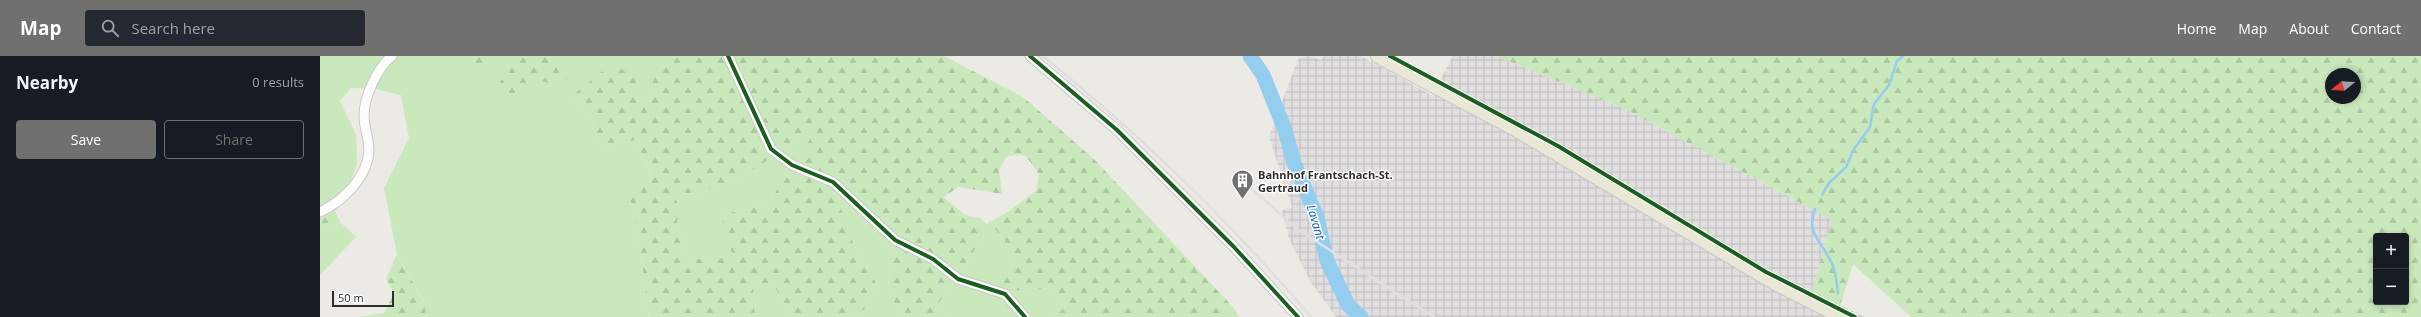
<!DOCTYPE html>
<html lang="en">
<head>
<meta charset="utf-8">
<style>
	:root { --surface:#171b24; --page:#242831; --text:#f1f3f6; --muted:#9ea1a6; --line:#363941; --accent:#70706e }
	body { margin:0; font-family:"Open Sans",sans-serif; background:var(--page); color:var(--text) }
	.controls { position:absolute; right:12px; bottom:12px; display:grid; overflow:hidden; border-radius:4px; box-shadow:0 2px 6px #0003 }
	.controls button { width:36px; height:36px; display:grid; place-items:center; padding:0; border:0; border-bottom:1px solid var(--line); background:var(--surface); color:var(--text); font:20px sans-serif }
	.compass { position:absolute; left:2005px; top:12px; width:36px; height:36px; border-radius:50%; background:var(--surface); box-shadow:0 2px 6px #0003; rotate:252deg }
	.scale { position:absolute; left:12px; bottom:10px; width:62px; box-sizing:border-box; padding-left:4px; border:2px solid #2e2e2e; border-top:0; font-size:11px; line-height:14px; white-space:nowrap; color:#2e2e2e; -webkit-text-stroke:3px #fff; paint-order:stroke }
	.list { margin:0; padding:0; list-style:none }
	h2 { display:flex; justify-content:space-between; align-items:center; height:52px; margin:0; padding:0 16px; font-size:17px }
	h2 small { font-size:13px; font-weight:400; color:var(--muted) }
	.actions { display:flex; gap:8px; padding:12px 16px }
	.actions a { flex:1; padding:9px 0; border:1px solid var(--accent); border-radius:4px; text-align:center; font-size:14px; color:var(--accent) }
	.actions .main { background:var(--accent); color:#fff }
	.icon { flex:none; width:22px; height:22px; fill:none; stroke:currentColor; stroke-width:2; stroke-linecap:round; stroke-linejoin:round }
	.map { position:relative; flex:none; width:2101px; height:261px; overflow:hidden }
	header { display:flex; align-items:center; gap:24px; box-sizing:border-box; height:56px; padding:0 20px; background:var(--accent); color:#fff }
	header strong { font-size:19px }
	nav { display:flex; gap:22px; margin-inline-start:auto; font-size:14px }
	.search { width:280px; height:36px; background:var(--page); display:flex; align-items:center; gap:10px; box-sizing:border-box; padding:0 14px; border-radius:4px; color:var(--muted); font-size:15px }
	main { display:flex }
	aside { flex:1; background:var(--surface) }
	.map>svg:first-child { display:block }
</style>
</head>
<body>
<header>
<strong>Map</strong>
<div class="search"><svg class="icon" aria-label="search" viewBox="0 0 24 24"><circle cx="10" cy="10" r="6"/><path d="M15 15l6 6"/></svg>Search here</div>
<nav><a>Home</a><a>Map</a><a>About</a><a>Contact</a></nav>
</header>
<main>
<aside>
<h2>Nearby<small>0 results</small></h2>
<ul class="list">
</ul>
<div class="actions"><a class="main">Save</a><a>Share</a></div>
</aside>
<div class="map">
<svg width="2101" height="261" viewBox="0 0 2101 261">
	<defs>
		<pattern id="industrial-grid" width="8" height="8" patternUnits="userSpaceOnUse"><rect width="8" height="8" fill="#e1dedf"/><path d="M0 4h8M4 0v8" fill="none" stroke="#c1bfc0"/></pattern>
		<pattern id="forest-firs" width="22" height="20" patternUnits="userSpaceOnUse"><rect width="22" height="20" fill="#c9e8bc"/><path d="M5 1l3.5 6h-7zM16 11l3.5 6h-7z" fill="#adc7a2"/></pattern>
	</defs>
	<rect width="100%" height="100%" fill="#eceae4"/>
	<polygon fill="url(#industrial-grid)" points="989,0 1001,4 1004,0 1041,0 1112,39 1133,0 1177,0 1305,53 1512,164 1492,236 1545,261 1016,261 990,225 969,183 962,154 972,151 949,81 978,3"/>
	<g fill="#c9e8bc">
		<polygon points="0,0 340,0 342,3 328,40 315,43 272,25 252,40 271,61 279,92 316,84 331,121 310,144 318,176 329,261 105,261 106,249 77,198 64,132 89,82 81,39 56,33 31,32 20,45 36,79 37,107 28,134 15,156 0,162"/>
		<polygon points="491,67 497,74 448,148 401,159 413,197 391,207 364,198 357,167 359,152 355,141 374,140 395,130 417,124 468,91"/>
		<polygon points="513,131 565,184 573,203 568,231 580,261 534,261 547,251 557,229 533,187"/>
		<polygon points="661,162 666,168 671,165 672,169 697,200 688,217 704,235 730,232 745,251 734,261 631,261 616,251 664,180"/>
		<polygon points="21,167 36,181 0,219 0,176"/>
		<polygon points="452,226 465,248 466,261 435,261 433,231"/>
	</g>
	<g fill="url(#forest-firs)" fill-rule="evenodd">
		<polygon points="151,0 171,0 169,8 162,14 152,6"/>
		<polygon points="205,0 237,0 249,21 236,29 218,24 205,38 186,38 180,26 199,1"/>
		<path d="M340,0H624L703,41L774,103L913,251L919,261H734L745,251L730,232L704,235L680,232L673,221L688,217L697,200L672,169L671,165L688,156L716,135L719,118L706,100L698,98L686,101L679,114L682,138L639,131L623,141L645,159L661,162L664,180L616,251L631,261H580L568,231L573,203L565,184L514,132L533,187L557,229L547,251L534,261H466L465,248L452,226L433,231L435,261H329L318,176L310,144L331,120L316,84L279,92L271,61L252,40L291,8L319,22L315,43L328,40L341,3ZM491,67L496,74L448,148L401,159L412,197L391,207L364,198L357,167L359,152L355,141L374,140L395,130L417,124L468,91Z"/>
		<path d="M1177,0H2101V261H1591L1533,208L1520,250L1492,236L1512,164L1305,53ZM2011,18H2035V42H2011ZM2056,180H2086V246H2056Z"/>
		<polygon points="15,156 21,167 0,176 0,162"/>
		<polygon points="77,198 106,250 105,261 38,261 64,257 74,237 66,223"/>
	</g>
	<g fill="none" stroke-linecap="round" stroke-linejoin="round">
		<g stroke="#95cdef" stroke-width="2.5">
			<polyline points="1502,139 1509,127 1526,111 1534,93 1550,71 1554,48 1569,29 1577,5 1583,0"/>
			<path d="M1495,153C1485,179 1504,187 1513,210C1516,219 1517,228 1518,238"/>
		</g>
		<polyline stroke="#95cdef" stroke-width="15" points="930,0 943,19 965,74 974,107 997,161 1007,205 1028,249 1041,261"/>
		<defs>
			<g id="minor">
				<polyline points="408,0 451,93 472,109 513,126 575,184 613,203 638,223 685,238 705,261"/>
				<polyline points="710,0 797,74 914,191 978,261"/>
				<path d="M0,156C23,145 48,121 49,94C49,83 44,72 44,60C44,41 57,12 72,0"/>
			</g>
			<polyline id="primary" points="1058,0 1192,71 1457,228 1522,261"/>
		</defs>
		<use href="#minor" stroke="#c9c8c9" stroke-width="11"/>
		<use href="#primary" stroke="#c6c6c4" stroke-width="16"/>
		<use href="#minor" stroke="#fcfcfb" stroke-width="9"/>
		<use href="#primary" stroke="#e9e7d6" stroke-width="14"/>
		<g stroke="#dfdfe1" stroke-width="2.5">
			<path d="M723,0C820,79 911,166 991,261"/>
			<polyline points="917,120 977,173 1114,261"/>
		</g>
		<defs>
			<g id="cycleway">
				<polyline points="408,0 451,93 472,109 513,126 575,184 613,203 638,223 685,238 705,261"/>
				<polyline points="710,0 797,74 914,191 978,261"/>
				<polyline points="1070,0 1238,90 1446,216 1535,261"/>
			</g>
		</defs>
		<use href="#cycleway" stroke="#fff" stroke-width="6"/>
		<use href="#cycleway" stroke="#1b5e20" stroke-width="4"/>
	</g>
	<defs>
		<symbol id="building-pin" viewBox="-11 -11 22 30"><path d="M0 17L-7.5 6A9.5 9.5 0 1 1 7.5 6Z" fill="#70706e" stroke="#fff"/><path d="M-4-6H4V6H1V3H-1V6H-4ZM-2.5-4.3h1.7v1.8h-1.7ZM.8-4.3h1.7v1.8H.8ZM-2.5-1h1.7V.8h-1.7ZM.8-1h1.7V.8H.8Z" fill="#fff"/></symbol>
	</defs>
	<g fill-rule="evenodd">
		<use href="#building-pin" x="910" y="112" width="25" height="34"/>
	</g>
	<g text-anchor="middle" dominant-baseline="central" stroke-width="3" stroke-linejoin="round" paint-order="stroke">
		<g font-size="11" font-weight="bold" fill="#2e2e2e" stroke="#fff" text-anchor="start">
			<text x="938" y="118">Bahnhof Frantschach-St.<tspan x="938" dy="13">Gertraud</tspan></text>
		</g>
		<g font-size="12" font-style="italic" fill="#085da8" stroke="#fff">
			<text transform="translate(996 166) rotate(73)">Lavant</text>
		</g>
	</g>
</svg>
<div class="controls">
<button>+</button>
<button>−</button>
</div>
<svg class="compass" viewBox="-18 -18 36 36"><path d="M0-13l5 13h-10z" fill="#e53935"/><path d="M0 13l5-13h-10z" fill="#9ea1a6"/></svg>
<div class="scale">50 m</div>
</div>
</main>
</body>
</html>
